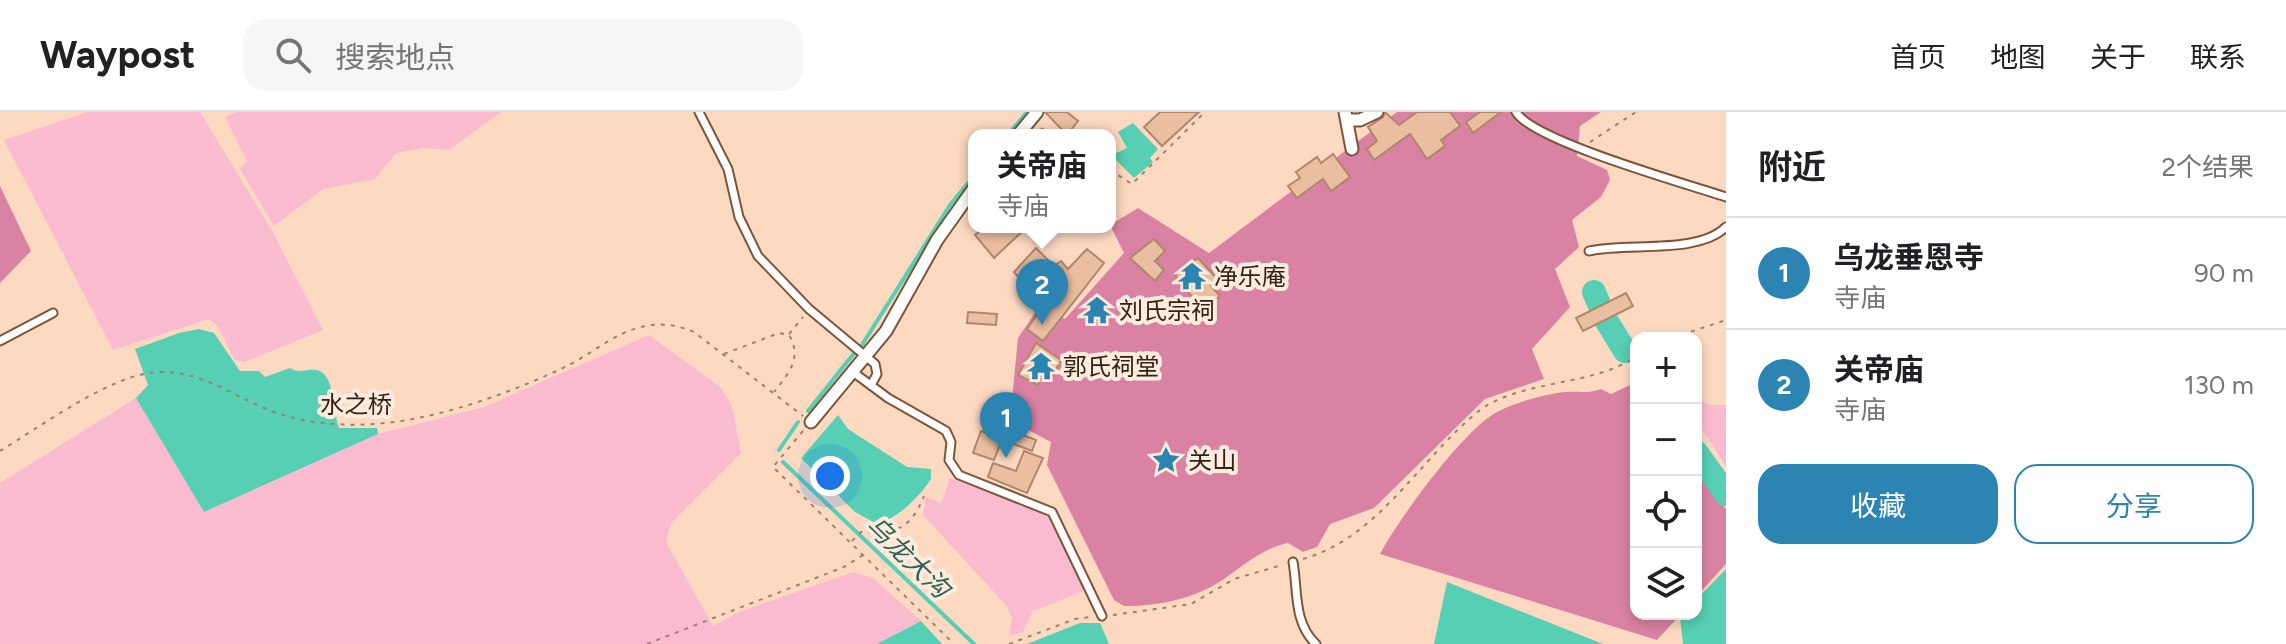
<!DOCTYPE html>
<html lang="zh">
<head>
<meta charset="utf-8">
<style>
	:root { --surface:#fff; --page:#f6f6f6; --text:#202124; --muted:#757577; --line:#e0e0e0; --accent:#2c84b2 }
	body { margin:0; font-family:Figtree,"Noto Sans SC",sans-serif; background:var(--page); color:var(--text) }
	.controls { position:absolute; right:24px; bottom:24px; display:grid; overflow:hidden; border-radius:16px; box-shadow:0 4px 12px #0003 }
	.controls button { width:72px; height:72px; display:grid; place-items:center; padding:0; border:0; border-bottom:2px solid var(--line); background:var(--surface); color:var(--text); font:40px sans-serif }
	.you { position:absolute; left:830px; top:364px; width:28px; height:28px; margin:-20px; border:6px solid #fff; border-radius:50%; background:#1a73e8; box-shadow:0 0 0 12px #1a73e833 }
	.badge { display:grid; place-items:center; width:52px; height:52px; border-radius:50%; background:var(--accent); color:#fff; font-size:26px; font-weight:700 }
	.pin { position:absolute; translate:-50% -66px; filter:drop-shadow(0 2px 4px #0008) }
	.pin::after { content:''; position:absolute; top:42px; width:28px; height:24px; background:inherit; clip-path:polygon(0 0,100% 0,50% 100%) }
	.popup { position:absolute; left:968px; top:17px; width:148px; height:104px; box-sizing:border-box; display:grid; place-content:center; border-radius:16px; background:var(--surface); filter:drop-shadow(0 2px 6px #0005); font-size:26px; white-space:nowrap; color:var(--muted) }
	.popup b { font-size:30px; color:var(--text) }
	.popup::after { content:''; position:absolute; left:50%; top:100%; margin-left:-16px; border:16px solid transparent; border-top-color:var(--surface) }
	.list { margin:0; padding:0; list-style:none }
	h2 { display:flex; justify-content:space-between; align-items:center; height:104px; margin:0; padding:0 32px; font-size:34px }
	h2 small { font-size:26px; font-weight:400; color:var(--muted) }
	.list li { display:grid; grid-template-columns:52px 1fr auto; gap:24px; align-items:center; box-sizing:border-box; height:112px; padding:0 32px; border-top:2px solid var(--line) }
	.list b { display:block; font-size:30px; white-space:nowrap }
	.list p { margin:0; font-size:26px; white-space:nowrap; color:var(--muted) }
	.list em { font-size:26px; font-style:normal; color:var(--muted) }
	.actions { display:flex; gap:16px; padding:24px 32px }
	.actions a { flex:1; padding:18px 0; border:2px solid var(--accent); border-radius:24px; text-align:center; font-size:28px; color:var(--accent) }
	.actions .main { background:var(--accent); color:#fff }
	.icon { flex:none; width:44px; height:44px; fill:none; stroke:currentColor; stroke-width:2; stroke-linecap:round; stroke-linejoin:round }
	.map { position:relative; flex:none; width:1726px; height:532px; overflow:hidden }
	header { display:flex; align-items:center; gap:48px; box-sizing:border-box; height:112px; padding:0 40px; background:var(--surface); border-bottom:2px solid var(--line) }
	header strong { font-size:38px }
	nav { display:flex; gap:44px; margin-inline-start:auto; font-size:28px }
	.search { width:560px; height:72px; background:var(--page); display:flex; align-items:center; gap:20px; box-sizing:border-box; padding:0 28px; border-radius:24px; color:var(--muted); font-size:30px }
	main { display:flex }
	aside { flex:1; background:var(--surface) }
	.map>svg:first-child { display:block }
</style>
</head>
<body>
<header>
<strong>Waypost</strong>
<div class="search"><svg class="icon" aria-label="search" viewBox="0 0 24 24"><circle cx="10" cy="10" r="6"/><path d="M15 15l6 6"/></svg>搜索地点</div>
<nav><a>首页</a><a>地图</a><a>关于</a><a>联系</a></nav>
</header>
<main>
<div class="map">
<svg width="1726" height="532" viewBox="0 0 1726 532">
	<rect width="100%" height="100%" fill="#fdd9c1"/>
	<g fill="#fabbd1">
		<polygon points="88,0 200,0 271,117 323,218 244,250 235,248 217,213 209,207 113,238 4,28"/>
		<polygon points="236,0 501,0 449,38 424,36 396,41 375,67 323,77 274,114 240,57 247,49 225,5"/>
		<polygon points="649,223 720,275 732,294 741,341 671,411 666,430 713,514 739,500 853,460 873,466 921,509 877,532 0,532 0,371 136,286 204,400 378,322 484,295"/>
		<polygon points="1696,285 1709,293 1726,293 1726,354 1696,308"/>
		<polygon points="950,366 1045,399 1086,478 1033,499 1023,520 1009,524 1012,505 1006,493 923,403 926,385 941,391"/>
	</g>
	<g fill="#da82a4">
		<path d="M1397,0H1601L1580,14L1577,44L1607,58L1610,68L1601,85L1572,108L1579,135L1555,157L1570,195L1532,237L1544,267L1485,287L1374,396L1330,412L1317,435L1303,440L1288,431C1263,436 1244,453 1224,467C1194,487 1160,494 1124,494L1114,488L1047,353L1051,330L1028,318L1012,287L1018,226L1041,192L1065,207L1124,141L1110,113L1138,96L1209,141Z"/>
		<polygon points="0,74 31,139 0,171"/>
		<path d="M1632,272L1636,278V502H1681L1657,528L1380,442C1398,408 1465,315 1499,299C1516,290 1546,282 1565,280C1578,279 1588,282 1601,277L1611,282Z"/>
		<polygon points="1696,357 1726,397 1726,452 1696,485"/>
	</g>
	<g fill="#57cfb4">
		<polygon points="1133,11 1158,37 1150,46 1153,50 1134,66 1116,48 1110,52 1110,44 1127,36 1118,20"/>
		<path d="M199,217L214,221L240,259H259L265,265L290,256C300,262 305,257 316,258C335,260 333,299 339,316H377L378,322L204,400L136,286L148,273L135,237L179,221Z"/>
		<path d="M838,303L848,317L907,355L931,357V367C918,386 900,405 877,412L855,400L801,346Z"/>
		<polygon points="1726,457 1726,532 1683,532 1680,505 1696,502 1696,488"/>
		<polygon points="1447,470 1603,532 1434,532"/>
		<polygon points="921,509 942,532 877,532"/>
		<polygon points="1080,511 1100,511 1109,532 1027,532"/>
	</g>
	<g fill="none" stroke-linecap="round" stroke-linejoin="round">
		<g stroke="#57cfb4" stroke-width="4">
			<polyline points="1008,23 1027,0"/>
			<polyline points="862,233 950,93 974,64"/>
			<polyline points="808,299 855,240"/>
			<polyline points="779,338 798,310"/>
			<polyline points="783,350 974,532"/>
		</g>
		<g stroke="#57cfb4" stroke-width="24">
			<polyline points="1594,180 1599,192"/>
			<polyline points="1606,208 1625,239"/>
			<polyline points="1696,340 1726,382"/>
		</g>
	</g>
	<g fill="#eabfa1" stroke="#b0876b" stroke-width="2">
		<polygon points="1045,0 1067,0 1078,9 1067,23"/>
		<polygon points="1160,0 1199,0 1162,34 1144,15"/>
		<polygon points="1385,0 1399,13 1417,0 1450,0 1460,14 1441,28 1445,34 1427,47 1410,22 1374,48 1367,37 1377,29 1368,15 1383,5"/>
		<polygon points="1480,0 1501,0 1473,21 1466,10"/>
		<polygon points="1333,42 1350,65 1331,79 1323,67 1297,86 1288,74 1300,66 1296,60 1317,45 1321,51"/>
		<polygon points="985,115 1027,115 994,146 975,123"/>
		<polygon points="1154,127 1165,139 1155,149 1164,158 1155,169 1130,146"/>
		<polygon points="1036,136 1054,154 1061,149 1068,157 1087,137 1104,151 1043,229 1027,217 1043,194 1014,160"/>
		<polygon points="1198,146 1218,168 1211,174 1220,184 1204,199 1175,164"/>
		<polygon points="1626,181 1633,194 1583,219 1576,206"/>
		<polygon points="968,200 997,202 996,213 967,211"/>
		<polygon points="1036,231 1061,248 1050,269 1042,265 1038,273 1018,263"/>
		<polygon points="1007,317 1036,328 1032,339 1003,328"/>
		<polygon points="981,319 1002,327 994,348 973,341"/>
		<polygon points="1024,339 1043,346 1027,381 988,365 993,351 1016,359"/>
	</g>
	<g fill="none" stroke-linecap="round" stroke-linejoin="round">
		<defs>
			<g id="service">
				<polyline points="699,0 728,57 739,105 758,144 809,197 875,252 877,262 871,273"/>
				<path d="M1516,0C1533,29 1687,72 1726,85"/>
				<path d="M1589,139C1627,130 1698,143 1726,115"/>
				<polyline points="0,229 53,201"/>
				<polyline points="853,260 888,286 946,319 951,330 949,348 959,363 1052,400 1102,504"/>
				<path d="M1293,450C1298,477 1293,511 1316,532"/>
			</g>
			<g id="pedestrian">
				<polyline points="1345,0 1352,37"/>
				<polyline points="1348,8 1360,8 1377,0"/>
				<polyline points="1018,23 1037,0"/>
				<polyline points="811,310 886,219 937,128 974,76"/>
			</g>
		</defs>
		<use href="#service" stroke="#7b553a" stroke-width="11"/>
		<use href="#pedestrian" stroke="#7b553a" stroke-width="15"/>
		<g stroke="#9c8270" stroke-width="2" stroke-dasharray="4 6" stroke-linecap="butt">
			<polyline points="1041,16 1052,23"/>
			<polyline points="1590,30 1636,0"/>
			<polyline points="1110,58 1132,72 1205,0"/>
			<polyline points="789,222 803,205"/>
			<polyline points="1672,226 1726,208"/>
			<path d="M724,242L779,221L789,223C803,246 788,262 774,280"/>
			<polyline points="803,319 773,355 954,532"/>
			<path d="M0,339C38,316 107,266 150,261C200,254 236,288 280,302C324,316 374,315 418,306C468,296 521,276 567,254C591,242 615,221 641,215C660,210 677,213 694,220L803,304"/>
			<path d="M852,429L861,420C894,423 911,417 924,384"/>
			<path d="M1303,447C1381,425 1422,342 1484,295C1531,267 1591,274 1636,245"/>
			<polyline points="1113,503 1191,492 1234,467 1282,453"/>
			<polyline points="647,532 844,455 863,443"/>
			<polyline points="1009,532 1075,507 1091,505"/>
		</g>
		<use href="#service" stroke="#fff" stroke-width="7"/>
		<use href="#pedestrian" stroke="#fff" stroke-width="11"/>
	</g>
	<defs>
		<symbol id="temple-bare" viewBox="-9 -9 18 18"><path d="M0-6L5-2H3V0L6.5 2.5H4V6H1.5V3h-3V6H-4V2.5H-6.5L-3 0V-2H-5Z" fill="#2c84b2" stroke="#fdebde" stroke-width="2.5" paint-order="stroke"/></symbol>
		<symbol id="sight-bare" viewBox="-9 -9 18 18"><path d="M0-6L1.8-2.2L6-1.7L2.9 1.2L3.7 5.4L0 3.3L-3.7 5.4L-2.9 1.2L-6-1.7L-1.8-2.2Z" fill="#2c84b2" stroke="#fdebde" stroke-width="2.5" paint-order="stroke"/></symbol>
	</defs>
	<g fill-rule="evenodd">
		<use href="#temple-bare" x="1172" y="144" width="40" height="40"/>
		<use href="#temple-bare" x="1077" y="178" width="40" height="40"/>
		<use href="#temple-bare" x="1021" y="234" width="40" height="40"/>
		<use href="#sight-bare" x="1146" y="328" width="40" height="40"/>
	</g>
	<g text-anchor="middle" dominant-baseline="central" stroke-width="8" stroke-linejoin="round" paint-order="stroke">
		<g font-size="24" fill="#312116" stroke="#fdebde" text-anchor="start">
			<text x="1214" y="164">净乐庵</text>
			<text x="1119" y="198">刘氏宗祠</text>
			<text x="1063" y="254">郭氏祠堂</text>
			<text x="1188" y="348">关山</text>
		</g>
		<g font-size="24" fill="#312116" stroke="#fdebde">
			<text x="356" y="292">水之桥</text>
		</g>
		<g font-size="26" font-style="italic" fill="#2f6155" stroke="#fdebde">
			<text transform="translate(908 445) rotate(44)">乌龙大沟</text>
		</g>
	</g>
</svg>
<div class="controls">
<button>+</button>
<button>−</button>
<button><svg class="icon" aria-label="locate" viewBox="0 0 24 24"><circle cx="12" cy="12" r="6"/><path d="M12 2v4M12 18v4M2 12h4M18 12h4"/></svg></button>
<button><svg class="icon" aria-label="layers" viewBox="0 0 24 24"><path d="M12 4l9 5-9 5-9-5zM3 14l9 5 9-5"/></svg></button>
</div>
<div class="you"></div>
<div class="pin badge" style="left:1006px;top:346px">1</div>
<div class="pin badge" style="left:1042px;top:213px">2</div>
<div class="popup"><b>关帝庙</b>寺庙</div>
</div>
<aside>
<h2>附近<small>2个结果</small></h2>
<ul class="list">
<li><span class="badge">1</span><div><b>乌龙垂恩寺</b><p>寺庙</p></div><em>90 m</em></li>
<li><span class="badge">2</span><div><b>关帝庙</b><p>寺庙</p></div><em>130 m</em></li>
</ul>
<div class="actions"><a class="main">收藏</a><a>分享</a></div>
</aside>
</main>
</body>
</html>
